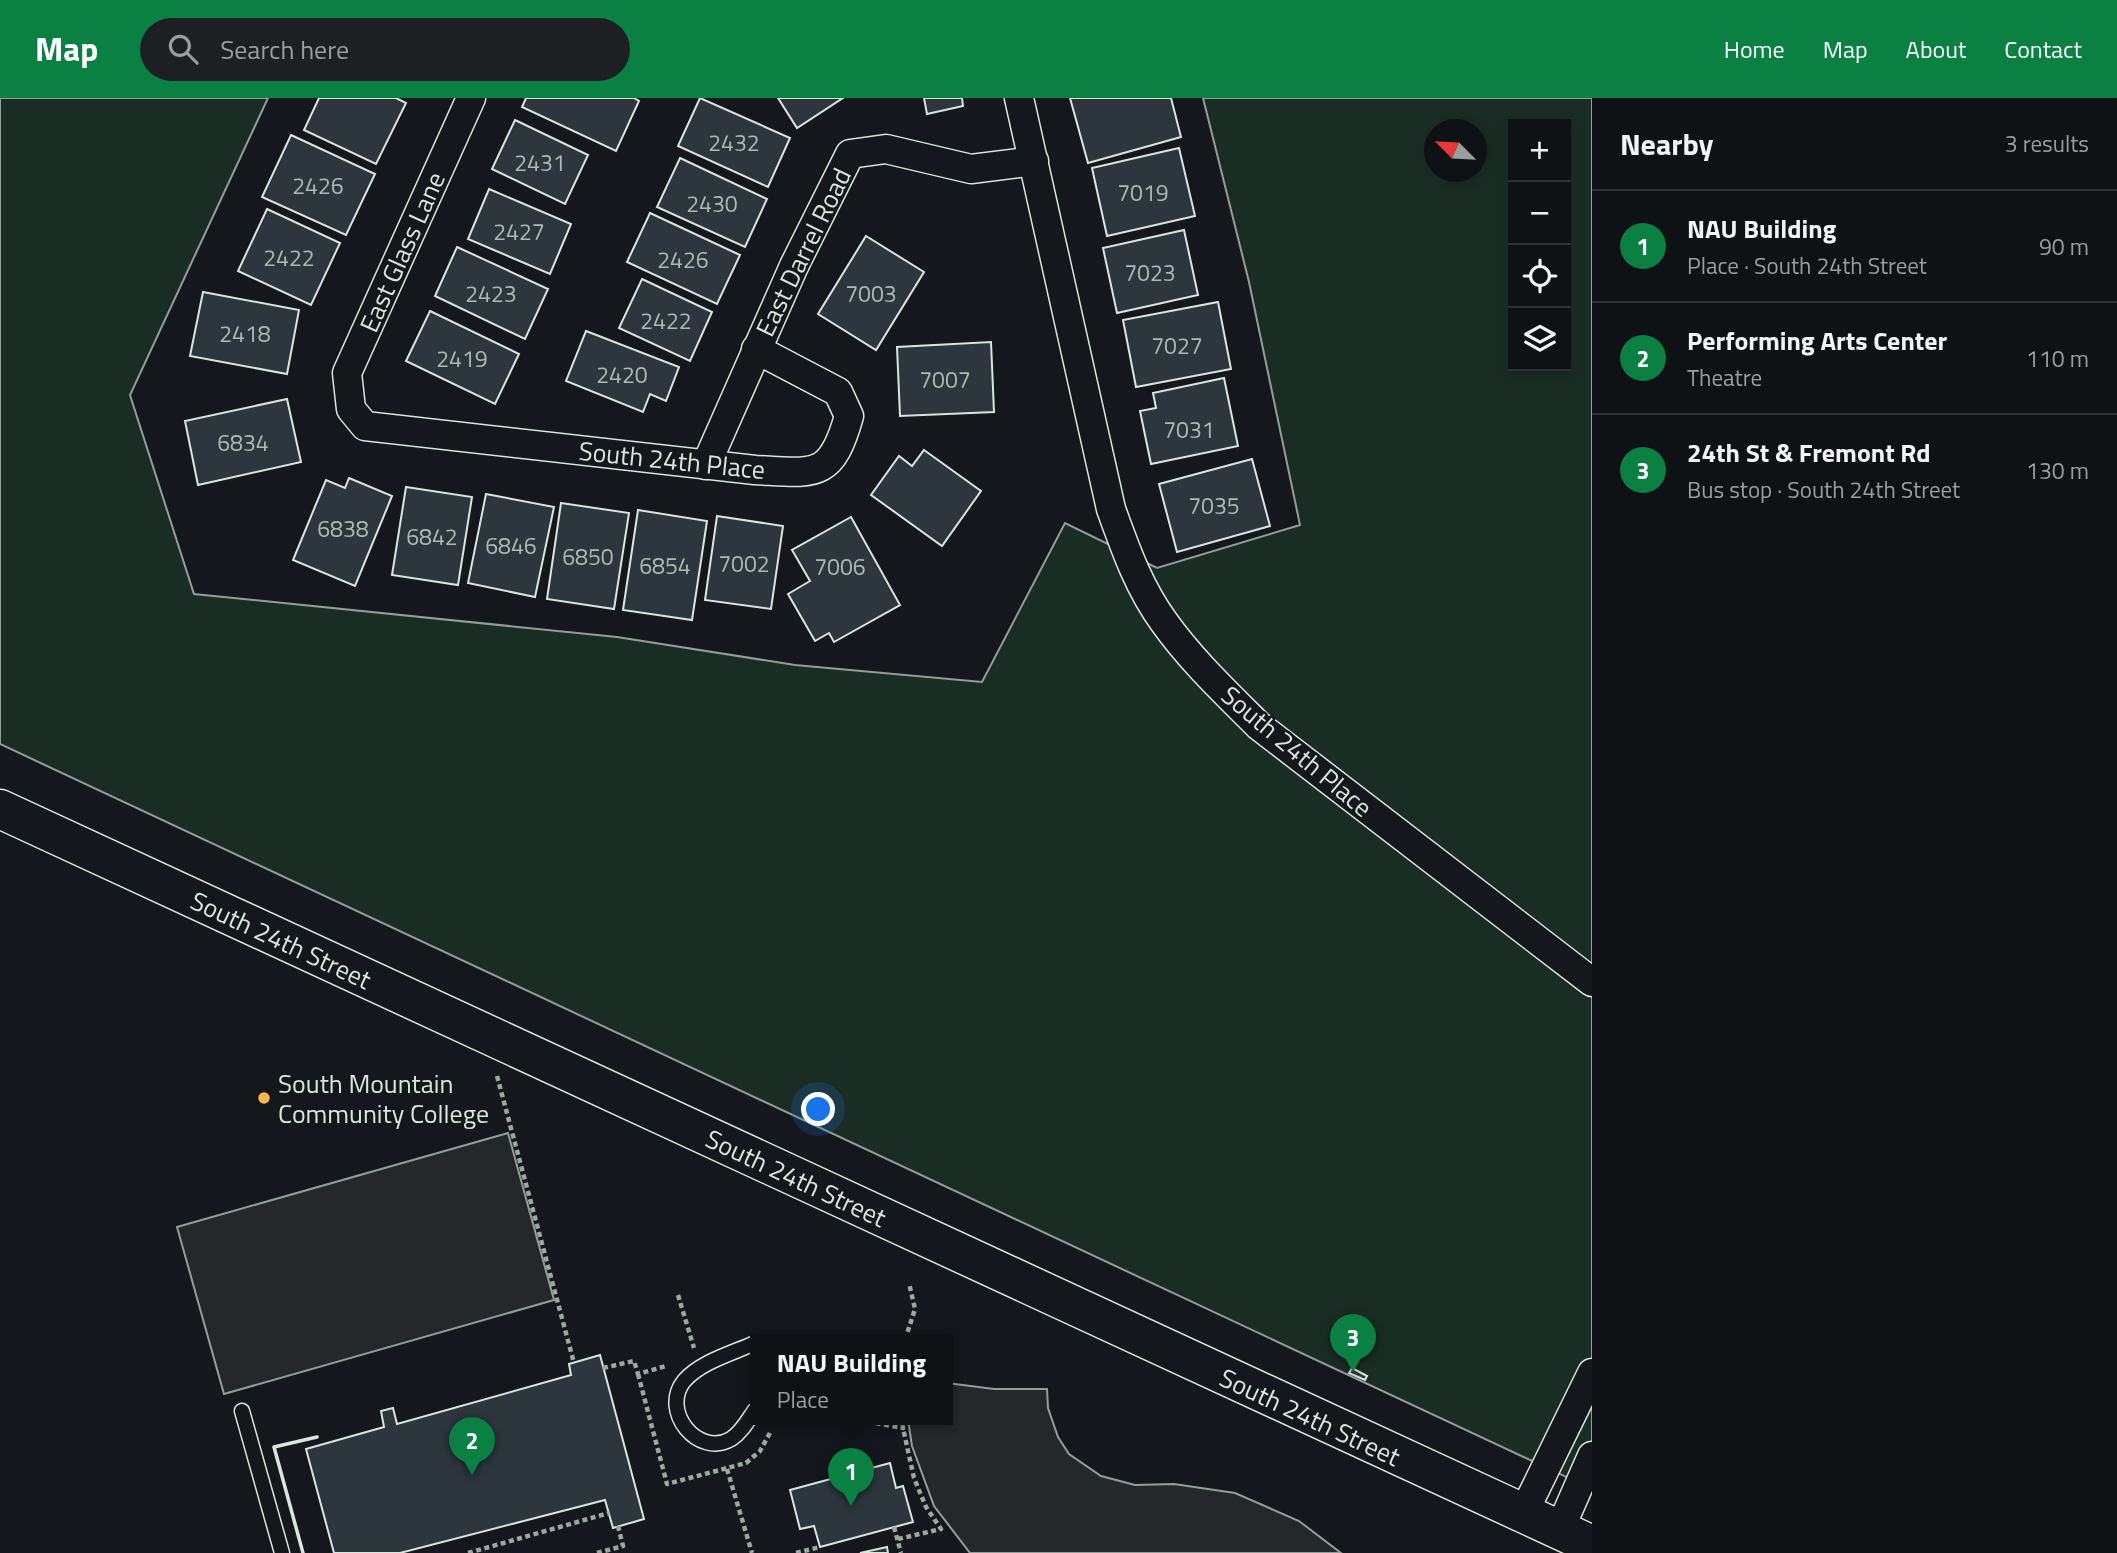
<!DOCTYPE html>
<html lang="en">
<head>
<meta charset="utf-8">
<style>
	:root { --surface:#0f1215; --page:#1d2022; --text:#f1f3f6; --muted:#9b9ea0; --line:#2f3234; --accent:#0b8043 }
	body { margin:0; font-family:"Titillium Web",sans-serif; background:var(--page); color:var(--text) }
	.controls { position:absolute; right:21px; top:21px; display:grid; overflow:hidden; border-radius:0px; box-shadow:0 4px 10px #0003 }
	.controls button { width:63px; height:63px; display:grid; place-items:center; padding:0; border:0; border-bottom:2px solid var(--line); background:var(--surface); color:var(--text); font:35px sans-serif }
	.compass { position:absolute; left:1424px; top:21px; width:63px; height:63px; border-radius:50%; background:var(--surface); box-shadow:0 4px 10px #0003; rotate:294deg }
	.you { position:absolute; left:819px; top:1012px; width:24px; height:24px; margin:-18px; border:5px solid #fff; border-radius:50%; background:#1a73e8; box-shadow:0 0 0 10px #1a73e833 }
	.badge { display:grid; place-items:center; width:46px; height:46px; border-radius:50%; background:var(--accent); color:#fff; font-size:23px; font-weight:700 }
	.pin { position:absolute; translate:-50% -58px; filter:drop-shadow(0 2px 4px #0008) }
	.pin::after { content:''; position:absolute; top:37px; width:24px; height:21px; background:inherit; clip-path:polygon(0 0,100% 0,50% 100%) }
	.popup { position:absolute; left:750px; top:1236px; width:203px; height:91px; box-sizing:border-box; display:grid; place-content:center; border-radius:0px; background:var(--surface); filter:drop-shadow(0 2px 5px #0005); font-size:23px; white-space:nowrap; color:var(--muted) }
	.popup b { font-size:26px; color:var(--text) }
	.popup::after { content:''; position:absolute; left:50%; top:100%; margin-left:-14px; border:14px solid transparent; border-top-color:var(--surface) }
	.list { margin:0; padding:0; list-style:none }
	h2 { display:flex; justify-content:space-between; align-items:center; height:91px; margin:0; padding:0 28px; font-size:30px }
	h2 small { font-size:23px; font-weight:400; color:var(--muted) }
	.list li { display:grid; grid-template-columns:46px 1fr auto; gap:21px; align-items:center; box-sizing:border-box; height:112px; padding:0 28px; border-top:2px solid var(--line) }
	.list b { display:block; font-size:26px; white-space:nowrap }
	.list p { margin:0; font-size:23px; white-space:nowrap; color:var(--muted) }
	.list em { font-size:23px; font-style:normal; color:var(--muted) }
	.icon { flex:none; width:38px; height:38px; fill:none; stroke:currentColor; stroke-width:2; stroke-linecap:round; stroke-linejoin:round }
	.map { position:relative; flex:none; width:1592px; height:1455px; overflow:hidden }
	header { display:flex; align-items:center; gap:42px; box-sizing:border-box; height:98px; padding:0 35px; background:var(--accent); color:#fff }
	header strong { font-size:33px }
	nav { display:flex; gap:38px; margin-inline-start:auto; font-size:24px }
	.search { width:490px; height:63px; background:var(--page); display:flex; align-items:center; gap:18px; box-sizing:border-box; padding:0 24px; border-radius:38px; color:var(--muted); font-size:26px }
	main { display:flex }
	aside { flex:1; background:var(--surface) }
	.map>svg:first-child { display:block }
</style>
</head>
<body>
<header>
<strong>Map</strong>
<div class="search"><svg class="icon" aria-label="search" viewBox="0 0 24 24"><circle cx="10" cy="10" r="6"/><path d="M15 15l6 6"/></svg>Search here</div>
<nav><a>Home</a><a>Map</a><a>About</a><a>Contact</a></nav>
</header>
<main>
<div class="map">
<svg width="1592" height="1455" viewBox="0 0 1592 1455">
	<rect width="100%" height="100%" fill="#14181c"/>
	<path fill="#1a2d24" stroke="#939e99" stroke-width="2" fill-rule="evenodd" d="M0,0H268L130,297L194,496L617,539L795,567L982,584L1065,425L1157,470L1300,427L1249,184L1203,0H1592V1391L0,646ZM1513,26H1566V268H1513ZM1434,32H1476V74H1434Z"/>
	<g fill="#24282b" stroke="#939e99" stroke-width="2">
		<polygon points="508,1035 554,1202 224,1296 177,1129"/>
		<polygon points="947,1285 994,1291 1047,1291 1048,1310 1058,1339 1069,1356 1101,1378 1135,1387 1174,1386 1235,1395 1299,1423 1341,1455 970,1455 934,1408 912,1348 908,1322 947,1322"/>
	</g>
	<g fill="#2c363c" stroke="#d8e6dc" stroke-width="2">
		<polygon points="319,0 396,0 406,5 376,66 304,32"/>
		<polygon points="526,0 634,0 639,3 616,53 522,9"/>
		<polygon points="700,0 790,40 768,89 678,48"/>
		<polygon points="778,0 843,0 797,30"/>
		<polygon points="924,0 962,0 963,8 927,16"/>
		<polygon points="1070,0 1171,0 1181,39 1088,65"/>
		<polygon points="515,22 588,57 565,106 492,71"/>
		<polygon points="291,37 375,76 346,137 262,99"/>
		<polygon points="1179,50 1195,118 1107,138 1092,70"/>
		<polygon points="680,60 767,101 745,149 657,109"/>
		<polygon points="489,91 571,126 550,176 468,141"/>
		<polygon points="267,111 340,145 311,207 238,173"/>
		<polygon points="650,115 740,157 717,206 627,164"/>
		<polygon points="1184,132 1198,197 1117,215 1103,150"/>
		<polygon points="866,138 924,174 876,252 818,216"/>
		<polygon points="457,149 548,191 525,241 435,198"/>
		<polygon points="642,181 712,214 690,263 619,230"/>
		<polygon points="203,194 299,212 287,276 190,258"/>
		<polygon points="1218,204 1231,271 1136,289 1123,222"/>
		<polygon points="430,213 519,256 495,306 406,263"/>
		<polygon points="586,233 679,269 666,303 650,296 643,314 566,283"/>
		<polygon points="991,244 994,314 900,318 897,249"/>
		<polygon points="1224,280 1238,348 1151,366 1140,313 1156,310 1153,295"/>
		<polygon points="287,301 301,364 198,387 185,323"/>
		<polygon points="924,352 981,393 942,448 871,397 899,358 912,368"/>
		<polygon points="1252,361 1270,428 1177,454 1159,386"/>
		<polygon points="349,380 392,398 355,488 293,462 326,382 345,390"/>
		<polygon points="406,389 472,399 458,487 392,477"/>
		<polygon points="486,396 554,409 535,499 468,485"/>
		<polygon points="561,405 629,415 614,511 547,501"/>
		<polygon points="638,412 707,423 692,522 623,512"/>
		<polygon points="717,418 783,428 771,511 705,502"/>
		<polygon points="851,419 900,507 834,544 829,535 815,543 788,496 810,483 792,452"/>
		<polygon points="600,1257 644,1421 613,1430 605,1402 400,1455 334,1455 306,1351 384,1329 381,1313 393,1310 397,1326 571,1277 569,1266"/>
		<polygon points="1352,1270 1367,1278 1365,1282 1349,1275"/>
		<polygon points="890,1365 896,1390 903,1388 913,1424 820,1449 814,1428 800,1431 790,1392"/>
		<polygon points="887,1449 888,1455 860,1455"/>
	</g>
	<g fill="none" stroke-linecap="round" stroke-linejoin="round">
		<defs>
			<g id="service">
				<path d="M755,1245C733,1255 700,1264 684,1283C660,1313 698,1360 731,1341C742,1334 748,1322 755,1312"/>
				<polyline points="242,1313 282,1455"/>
			</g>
			<g id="minor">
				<path d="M471,0L347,275L351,311L365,328L755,372C815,375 831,382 849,318L838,294L756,251"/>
				<path d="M1019,0L1111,411C1125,450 1139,490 1164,524C1191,562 1226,595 1259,628L1592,884"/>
				<polyline points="706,367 794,168 850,56 886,51 971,71 1034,63"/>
				<polyline points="1523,1416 1592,1275"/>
				<polyline points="1559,1433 1592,1358"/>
			</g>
			<polyline id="secondary" points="0,711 1592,1447"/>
		</defs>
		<use href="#service" stroke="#d8e6dc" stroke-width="17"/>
		<use href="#minor" stroke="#d8e6dc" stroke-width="31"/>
		<use href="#secondary" stroke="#d8e6dc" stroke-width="41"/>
		<g stroke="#9da8a2" stroke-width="4.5" stroke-dasharray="5 3.5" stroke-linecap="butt">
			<polyline points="497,978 574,1265"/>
			<polyline points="678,1197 694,1250"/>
			<polyline points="905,1242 915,1211 909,1185"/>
			<polyline points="603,1270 634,1263 638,1276 666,1268"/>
			<polyline points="638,1276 667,1386 746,1365 760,1353 771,1333"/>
			<polyline points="859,1322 903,1330 901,1322"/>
			<polyline points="727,1371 752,1455"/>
			<polyline points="894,1429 901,1455"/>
			<polyline points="898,1441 941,1431 926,1409 914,1380 903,1330"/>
			<polyline points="468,1455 609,1415"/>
			<polyline points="597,1455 623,1448 618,1428"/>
			<polyline points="796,1455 820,1449"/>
		</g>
		<use href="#service" stroke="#14181c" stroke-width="14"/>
		<use href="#minor" stroke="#14181c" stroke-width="28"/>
		<use href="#secondary" stroke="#14181c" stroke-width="38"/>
		<polyline stroke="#d8e6dc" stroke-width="3.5" points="303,1455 274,1349 317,1339"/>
	</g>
	<circle fill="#ffb74d" stroke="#14181c" stroke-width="2.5" cx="264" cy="1000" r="7"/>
	<g text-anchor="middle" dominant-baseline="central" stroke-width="5" stroke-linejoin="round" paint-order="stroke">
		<g font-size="23" fill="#adbab4">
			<text x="734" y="44">2432</text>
			<text x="540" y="64">2431</text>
			<text x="318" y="87">2426</text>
			<text x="1143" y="94">7019</text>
			<text x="712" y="105">2430</text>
			<text x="519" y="133">2427</text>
			<text x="289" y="159">2422</text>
			<text x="683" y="161">2426</text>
			<text x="1150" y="174">7023</text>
			<text x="491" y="195">2423</text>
			<text x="871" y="195">7003</text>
			<text x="666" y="222">2422</text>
			<text x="245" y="235">2418</text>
			<text x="1177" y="247">7027</text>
			<text x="462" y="260">2419</text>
			<text x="622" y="276">2420</text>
			<text x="945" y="281">7007</text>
			<text x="1189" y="331">7031</text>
			<text x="243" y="344">6834</text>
			<text x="1214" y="407">7035</text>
			<text x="343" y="430">6838</text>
			<text x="432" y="438">6842</text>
			<text x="511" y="447">6846</text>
			<text x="588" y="458">6850</text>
			<text x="744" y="465">7002</text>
			<text x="665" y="467">6854</text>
			<text x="840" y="468">7006</text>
		</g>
		<g font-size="26" fill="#d8e6dc" stroke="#14181c">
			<text transform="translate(402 154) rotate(-66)">East Glass Lane</text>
			<text transform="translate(803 154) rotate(-64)">East Darrel Road</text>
			<text transform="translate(672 362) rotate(6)">South 24th Place</text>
			<text transform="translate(1297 653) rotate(40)">South 24th Place</text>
			<text transform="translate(281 842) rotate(25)">South 24th Street</text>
			<text transform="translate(796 1080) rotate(25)">South 24th Street</text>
			<text transform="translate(1310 1319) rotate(25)">South 24th Street</text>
		</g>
		<g font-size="26" fill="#d8e6dc" stroke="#14181c" text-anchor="start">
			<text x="278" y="985">South Mountain<tspan x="278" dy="30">Community College</tspan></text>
		</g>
	</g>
</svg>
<div class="controls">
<button>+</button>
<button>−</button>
<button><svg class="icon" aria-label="locate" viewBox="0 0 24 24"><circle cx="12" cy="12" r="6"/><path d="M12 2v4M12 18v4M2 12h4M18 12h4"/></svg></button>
<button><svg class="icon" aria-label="layers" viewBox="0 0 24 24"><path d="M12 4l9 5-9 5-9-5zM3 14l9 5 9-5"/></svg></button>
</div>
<svg class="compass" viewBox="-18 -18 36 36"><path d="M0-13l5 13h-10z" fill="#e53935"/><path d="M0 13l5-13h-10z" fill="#9b9ea0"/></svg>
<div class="you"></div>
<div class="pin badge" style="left:851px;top:1408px">1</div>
<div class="popup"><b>NAU Building</b>Place</div>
<div class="pin badge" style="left:472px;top:1377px">2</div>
<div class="pin badge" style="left:1353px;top:1274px">3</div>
</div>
<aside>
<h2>Nearby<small>3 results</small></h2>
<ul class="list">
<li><span class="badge">1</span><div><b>NAU Building</b><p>Place · South 24th Street</p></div><em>90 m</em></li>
<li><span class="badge">2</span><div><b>Performing Arts Center</b><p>Theatre</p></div><em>110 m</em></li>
<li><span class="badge">3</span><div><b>24th St &amp; Fremont Rd</b><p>Bus stop · South 24th Street</p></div><em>130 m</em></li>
</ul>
</aside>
</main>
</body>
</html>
